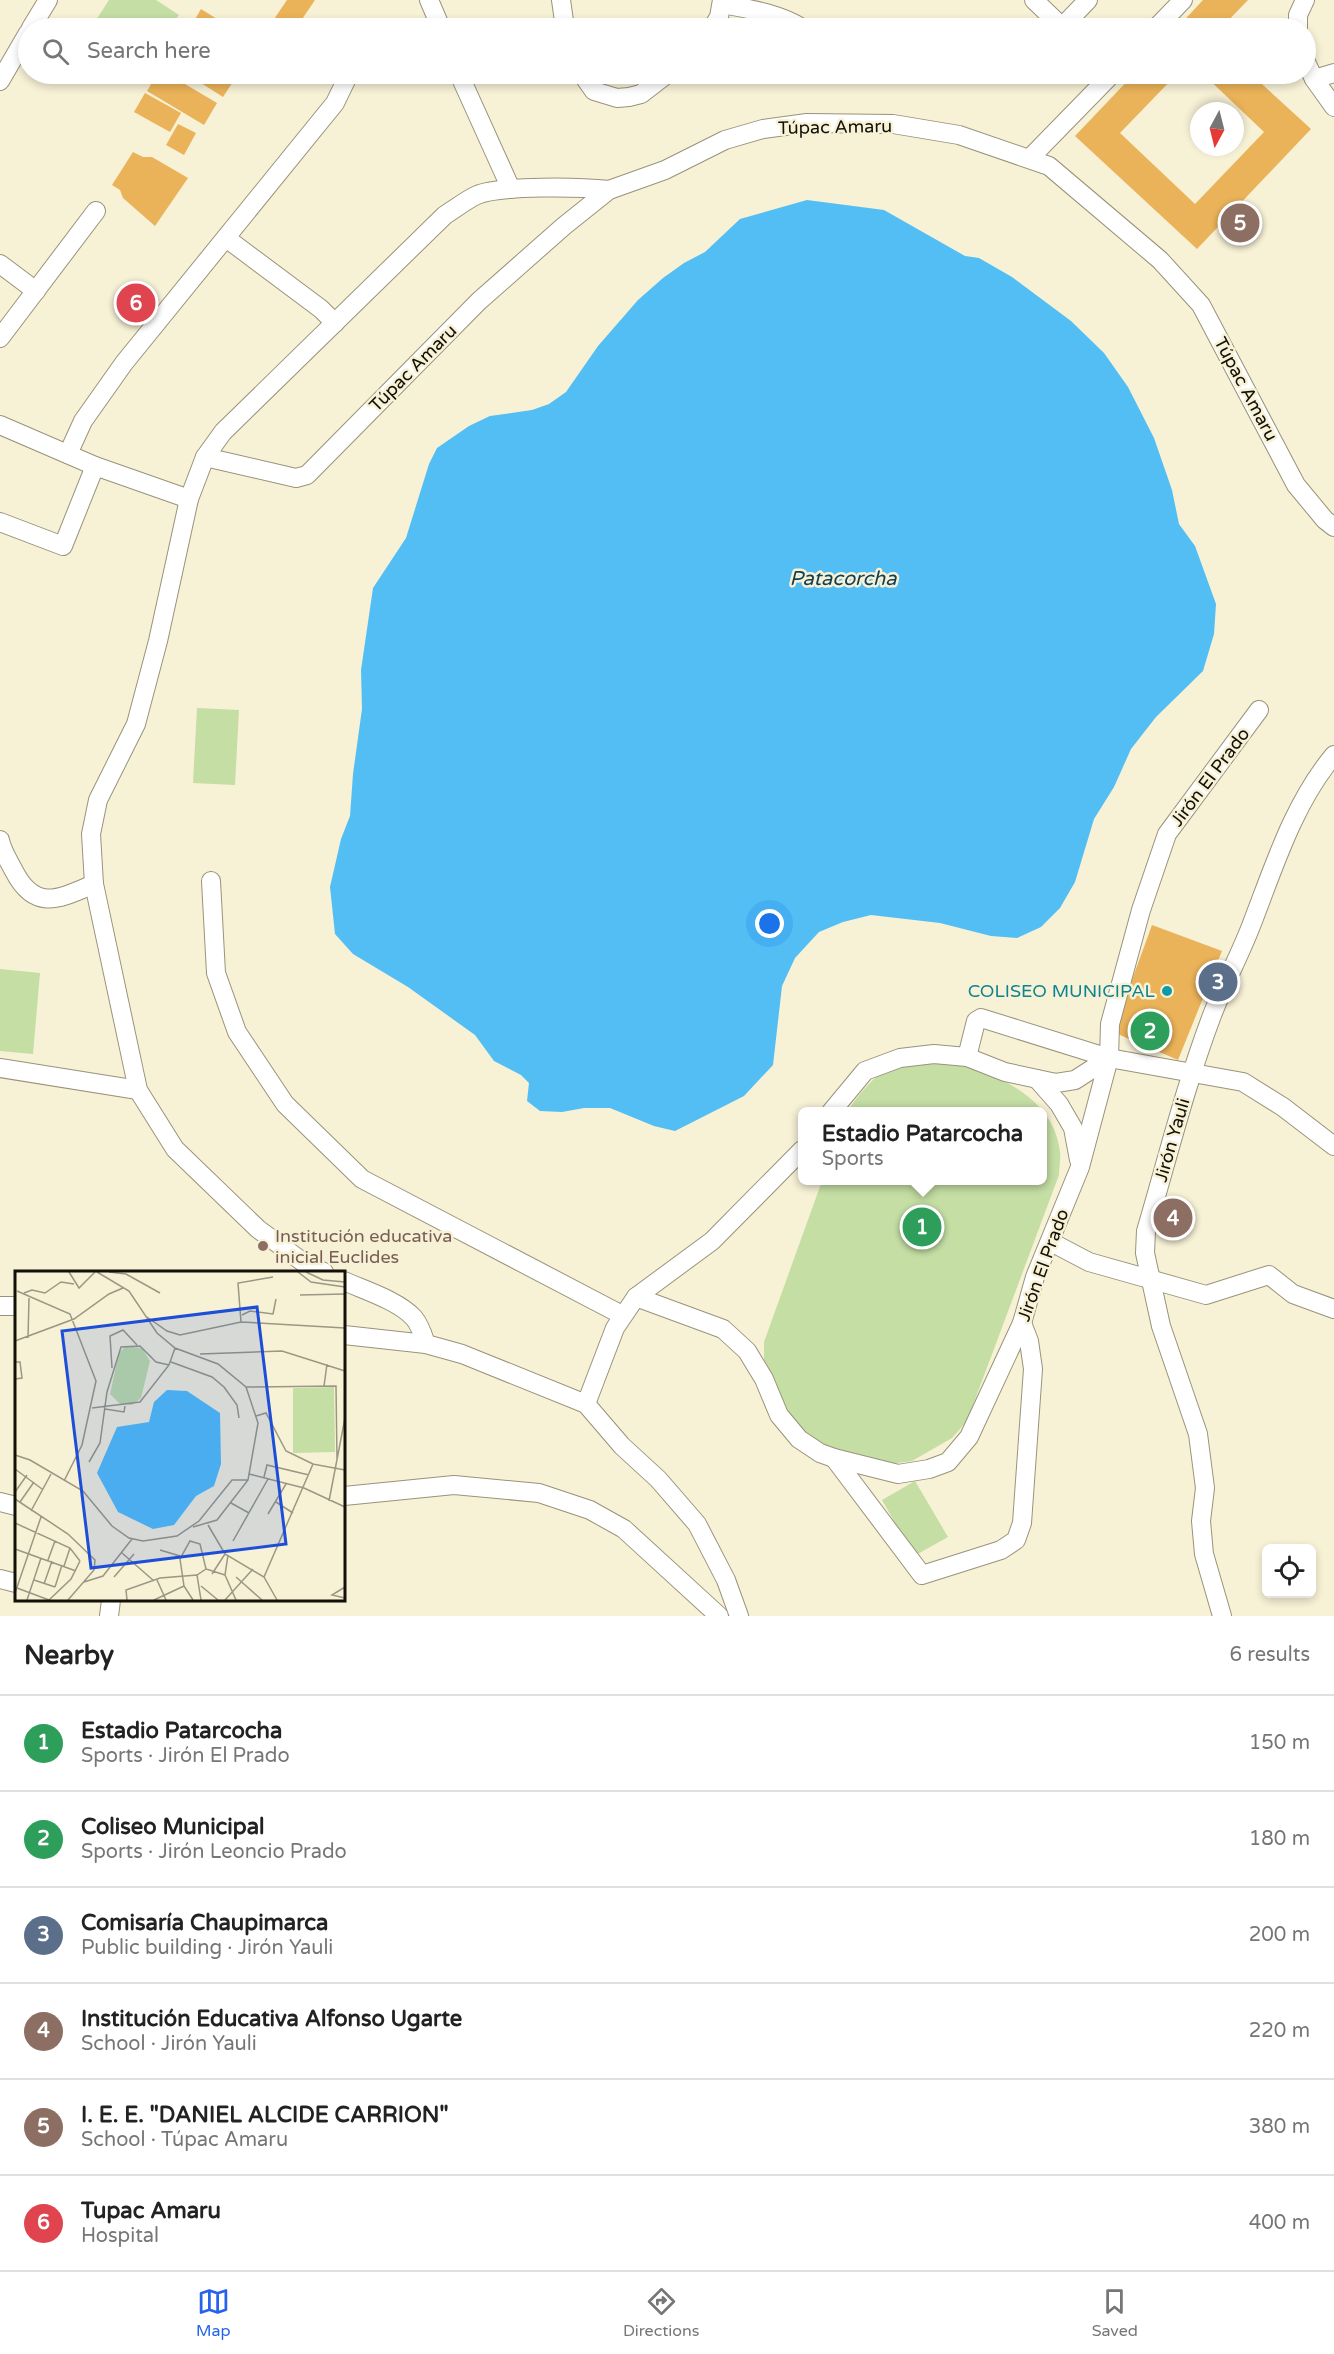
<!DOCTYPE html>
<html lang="en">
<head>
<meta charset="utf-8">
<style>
	:root { --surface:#fff; --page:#f6f6f6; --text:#222; --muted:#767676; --line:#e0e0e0; --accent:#2563eb }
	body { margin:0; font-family:"Varela Round",sans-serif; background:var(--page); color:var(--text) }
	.controls { position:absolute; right:18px; bottom:18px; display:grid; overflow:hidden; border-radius:9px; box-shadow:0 3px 9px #0003 }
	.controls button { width:54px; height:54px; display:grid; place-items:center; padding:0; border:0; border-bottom:2px solid var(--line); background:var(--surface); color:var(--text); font:30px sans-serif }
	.compass { position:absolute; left:1190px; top:102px; width:54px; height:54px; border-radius:50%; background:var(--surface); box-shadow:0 3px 9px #0003; rotate:187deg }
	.you { position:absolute; left:770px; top:924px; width:21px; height:21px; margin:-15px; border:4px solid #fff; border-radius:50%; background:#1a73e8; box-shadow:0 0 0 9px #1a73e833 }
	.badge { display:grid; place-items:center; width:39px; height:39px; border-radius:50%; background:var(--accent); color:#fff; font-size:20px; font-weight:700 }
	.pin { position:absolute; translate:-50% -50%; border:3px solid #fff; box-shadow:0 2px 6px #0006 }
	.popup { position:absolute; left:798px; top:1107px; width:249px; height:78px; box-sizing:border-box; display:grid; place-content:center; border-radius:9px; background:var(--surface); filter:drop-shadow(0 2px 4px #0005); font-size:20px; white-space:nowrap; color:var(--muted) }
	.popup b { font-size:22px; color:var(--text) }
	.popup::after { content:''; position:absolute; left:50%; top:100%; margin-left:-12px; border:12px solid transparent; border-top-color:var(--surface) }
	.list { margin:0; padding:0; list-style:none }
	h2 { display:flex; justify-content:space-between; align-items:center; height:78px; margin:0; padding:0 24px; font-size:26px }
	h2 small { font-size:20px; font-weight:400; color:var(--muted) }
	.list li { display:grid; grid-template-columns:39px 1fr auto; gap:18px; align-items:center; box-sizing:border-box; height:96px; padding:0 24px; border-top:2px solid var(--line) }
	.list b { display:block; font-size:22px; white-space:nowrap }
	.list p { margin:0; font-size:20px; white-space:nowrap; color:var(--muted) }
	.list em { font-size:20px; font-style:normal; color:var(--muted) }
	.icon { flex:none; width:33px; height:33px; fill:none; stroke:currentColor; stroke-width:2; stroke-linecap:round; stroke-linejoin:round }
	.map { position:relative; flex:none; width:1334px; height:1616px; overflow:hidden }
	.search { position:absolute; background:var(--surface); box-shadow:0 3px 9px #0003; left:18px; right:18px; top:18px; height:66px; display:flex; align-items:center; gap:15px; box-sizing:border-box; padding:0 21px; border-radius:33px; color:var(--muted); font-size:22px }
	.sheet { height:654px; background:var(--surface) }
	nav { display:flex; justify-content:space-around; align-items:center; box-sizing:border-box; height:84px; border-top:2px solid var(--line); background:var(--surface); font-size:16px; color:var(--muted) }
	nav a { display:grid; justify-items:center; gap:3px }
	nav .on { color:var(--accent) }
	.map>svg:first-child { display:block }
</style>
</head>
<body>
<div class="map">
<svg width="1334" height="1616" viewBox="0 0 1334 1616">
	<rect width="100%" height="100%" fill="#f7f1d6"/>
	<g fill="#c4dea4">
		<polygon points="109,0 156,0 179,15 170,28 91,28"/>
		<polygon points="197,708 239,710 235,785 193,783"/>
		<polygon points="0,969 40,973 33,1054 0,1051"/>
		<path d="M949,1060C995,1074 1054,1096 1060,1152C1061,1159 1059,1167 1059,1175L967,1421L952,1438L912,1461L889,1464L866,1462L804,1436L789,1422L764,1363V1342L822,1181L1042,1180V1112L848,1111C857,1096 878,1070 896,1066C913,1062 932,1062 949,1060Z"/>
		<polygon points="915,1481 948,1537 914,1556 882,1500"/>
	</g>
	<polygon fill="#52bef4" points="807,200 884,210 965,256 979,258 1012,277 1071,321 1104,353 1128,387 1154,438 1172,490 1179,524 1195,546 1216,604 1214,634 1203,671 1156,717 1131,749 1114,787 1094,819 1075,882 1060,908 1041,927 1017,938 991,936 940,923 871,915 843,922 819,932 795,958 782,986 773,1065 744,1096 675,1131 654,1126 610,1108 584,1108 562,1112 540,1111 527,1101 529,1083 521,1075 494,1061 475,1035 408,987 353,954 335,934 330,887 341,839 350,816 353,774 362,709 361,670 373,588 406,538 429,464 437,448 469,426 490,416 532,410 549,404 566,392 598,346 638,300 663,278 684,263 705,252 740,219"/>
	<g fill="#ebb359">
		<polygon points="287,0 315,0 296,28 268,28"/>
		<polygon points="1203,0 1248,0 1221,28 1177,28"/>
		<polygon points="201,9 225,24 222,28 190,28"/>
		<polygon points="157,74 168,74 217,103 204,125 147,91"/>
		<polygon points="207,74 238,74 223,97 201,83"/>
		<polygon points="1134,74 1177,74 1120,133 1195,204 1264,132 1203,74 1251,74 1311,129 1197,249 1075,136"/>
		<polygon points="145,93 181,113 170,132 134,112"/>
		<polygon points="178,124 196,133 184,155 166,145"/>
		<polygon points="133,152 143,157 152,157 188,178 155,226 123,198 120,190 112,185"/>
		<polygon points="1152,925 1222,951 1178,1060 1113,1032"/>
	</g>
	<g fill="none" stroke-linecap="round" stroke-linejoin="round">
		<defs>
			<g id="minor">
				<polyline points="429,0 441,28"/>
				<polyline points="561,0 565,28"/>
				<polyline points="1034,0 1063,28"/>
				<path d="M722,4C749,9 778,13 802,28"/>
				<polyline points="31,28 48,0"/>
				<polyline points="712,28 719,17 722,0"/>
				<polyline points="1061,28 1088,0"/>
				<polyline points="1156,28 1183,0"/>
				<polyline points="1298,28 1298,15 1305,0"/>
				<polyline points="1306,62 1314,79 1334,107"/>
				<polyline points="459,74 511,189"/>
				<polyline points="582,74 594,91 617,98 629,97 641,94 667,74"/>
				<polyline points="1314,79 1334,73"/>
				<polyline points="0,81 28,33"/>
				<polyline points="1030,158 1112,74"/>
				<polyline points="226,238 321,309 335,323"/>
				<polyline points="0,264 36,291"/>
				<polyline points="0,338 96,211"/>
				<polyline points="0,425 95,466 189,499"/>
				<polyline points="68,454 83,421 124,363 335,103 349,74"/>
				<polyline points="205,457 296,478 307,475 479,301 564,226 609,190 665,170 725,140 763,129 807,123 893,124 959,135 1049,166 1160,260 1201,305 1296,485 1325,520 1334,527"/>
				<polyline points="0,522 63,546 95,466"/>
				<path d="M0,840C2,851 9,861 14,871C35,912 59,899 94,884"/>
				<polyline points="211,881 216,973 237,1032 285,1104 362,1179 622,1315"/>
				<polyline points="967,1057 976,1021 981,1018 1109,1058"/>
				<polyline points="0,1068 138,1090"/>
				<polyline points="1037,1079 1059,1104 1073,1128 1079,1160"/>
				<polyline points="831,1112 865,1071 900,1058 934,1054 967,1057 1005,1072 1056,1083 1075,1080 1109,1058 1243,1082 1283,1107 1334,1146"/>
				<polyline points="1051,1242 1089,1262 1206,1295 1269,1275 1293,1294 1334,1309"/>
				<path d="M324,1272L307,1265L258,1229L175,1149L138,1090L94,884L91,834L98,800L136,724L158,641L189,499L205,457L223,432L445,215C455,209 466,200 477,195C500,185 582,187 609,190"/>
				<path d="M344,1281C364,1290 399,1301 414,1318C420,1325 423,1335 426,1344L462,1354L586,1404L622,1446L658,1479L697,1524L726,1580L739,1616"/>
				<polyline points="636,1297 723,1329 747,1351 764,1379 779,1415 799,1439 820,1453 834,1458 898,1474 929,1469 948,1462 969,1437 1022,1323 1035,1277 1080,1167 1109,1058 1110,1024 1141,910 1167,834 1259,710"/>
				<polyline points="0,1306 16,1306"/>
				<polyline points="344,1335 426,1344"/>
				<polyline points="586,1404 615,1328 636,1297 712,1241 802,1150"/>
				<polyline points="834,1458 922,1575 1001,1550 1016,1540 1022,1523 1033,1369 1029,1341 1022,1323"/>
				<polyline points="344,1496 454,1485 539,1493 590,1510 624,1529 719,1616"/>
				<polyline points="0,1502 16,1506"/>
				<polyline points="0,1579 16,1583"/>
				<polyline points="109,1616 111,1600"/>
				<path d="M1222,1616L1204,1554L1201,1521L1205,1488L1198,1434L1161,1326L1145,1253L1146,1231C1167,1160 1185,1087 1211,1018C1223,986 1239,957 1251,926C1274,867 1293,804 1334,755"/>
			</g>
		</defs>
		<use href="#minor" stroke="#99937b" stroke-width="20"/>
		<use href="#minor" stroke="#fff" stroke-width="18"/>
	</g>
	<circle fill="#0f9aa8" stroke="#f7f1d6" stroke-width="2" cx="1167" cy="991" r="6"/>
	<circle fill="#8d6e63" stroke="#f7f1d6" stroke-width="2" cx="263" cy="1246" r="6"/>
	<g text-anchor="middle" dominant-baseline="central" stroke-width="5" stroke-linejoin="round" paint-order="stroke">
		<g font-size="18" fill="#121007" stroke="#f7f1d6">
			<text transform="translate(835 127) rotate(-1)">Túpac Amaru</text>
			<text transform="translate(413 368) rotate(-45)">Túpac Amaru</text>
			<text transform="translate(1246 389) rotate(62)">Túpac Amaru</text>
			<text transform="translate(1210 777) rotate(-53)">Jirón El Prado</text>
			<text transform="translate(1172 1140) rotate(-74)">Jirón Yauli</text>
			<text transform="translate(1043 1265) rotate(-70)">Jirón El Prado</text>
		</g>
		<g font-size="18" fill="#0d838f" stroke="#f7f1d6" text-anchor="end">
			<text x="1155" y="991">COLISEO MUNICIPAL</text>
		</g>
		<g font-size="18" fill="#785e54" stroke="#f7f1d6" text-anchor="start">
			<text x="275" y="1236">Institución educativa<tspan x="275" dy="21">inicial Euclides</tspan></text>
		</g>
		<g font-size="20" font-style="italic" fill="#114056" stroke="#f7f1d6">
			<text x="843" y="579">Patacorcha</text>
		</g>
	</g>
	<g transform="translate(15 1271)">
		<rect width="330" height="330" fill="#f7f1d6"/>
		<path d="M111,75L127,77L135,90L126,127L117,134L105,133L95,123L104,82ZM319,116L320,181L278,182V117Z" fill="#c4dea4"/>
		<path d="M152,119L172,120L205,142L206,193L199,215L181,225L159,254L138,258L103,241L82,202L102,156L134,151L139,131Z" fill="#52bef4"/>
		<path fill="none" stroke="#9b9783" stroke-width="1.5" d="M54,1L64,17L80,1M82,1L114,20L142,62L160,77L203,93L231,116L243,152L233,209L202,249L178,256M94,1L111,3L145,22M283,1L296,11L330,16M291,1L308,9L330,11M0,16V34M2,20L55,43L81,110L67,174L49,210M9,22L17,19L30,22L46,11L59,13M285,24L330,23M227,44L235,40L258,43L261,28M132,46L152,60L165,64L226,51L330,57M226,51L223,12L258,6M13,67L14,27M0,70L59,48L94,23L108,17M185,83L267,80L330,100M0,91H5L7,107L0,108M156,91L197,106L209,116L222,134L224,147M97,97L95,65L108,59L122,74M309,115L312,93M231,116L321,115L322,188M77,137L125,131L154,94L160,77M90,138L109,141L110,135M241,145L251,142L271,180L298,193M0,184L15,189L68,220L97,255L114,267L128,270L162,265L184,250L217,209H233M74,191L85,172L92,121L106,76L125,75L141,91L154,94M0,198L27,218M234,203L289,217L330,236M249,206L252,194L294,204M0,221L12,204M0,228L53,263L80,289L79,299L53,329M314,230L330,147M5,231L19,211M261,231L278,242M216,232L234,242M16,240L36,203M253,243L271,213M0,252L55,277L65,290M193,254L210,283L249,306L262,329M218,270L253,208M0,278L61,300M145,279L165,285M107,282L139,310M213,284L210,304L221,329M33,289L40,270M49,295L55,277M197,303L210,283M182,304L186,329M99,306L119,283M221,306L247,329M249,306L298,193L330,199M19,309L40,316M142,309L151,329M69,311L88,305L117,268M29,313L37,290M186,315L203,329M40,316L47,294M330,316L317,324L330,327M2,317L34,329M0,322L26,246M12,329L26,287M34,329L56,308L65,290M112,329L111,319L145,307L182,304L191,298M139,329L169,315M178,329L169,315L165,288L175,270L185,273L191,298L210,304M210,329L238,298"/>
		<path fill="#1d4ed8" fill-opacity="0.15" stroke="#1d4ed8" stroke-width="3" d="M242,36L271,273L76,297L47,60Z"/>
		<rect width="330" height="330" fill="none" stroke="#121007" stroke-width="3"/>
	</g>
</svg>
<div class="controls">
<button><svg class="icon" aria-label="locate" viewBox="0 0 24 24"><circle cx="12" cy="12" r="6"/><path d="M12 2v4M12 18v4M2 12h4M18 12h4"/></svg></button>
</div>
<svg class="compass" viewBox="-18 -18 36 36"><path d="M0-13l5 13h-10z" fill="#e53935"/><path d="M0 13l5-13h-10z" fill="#767676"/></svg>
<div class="you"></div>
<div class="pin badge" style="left:922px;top:1227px;background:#2e9e5b">1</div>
<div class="popup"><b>Estadio Patarcocha</b>Sports</div>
<div class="pin badge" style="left:1150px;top:1031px;background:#2e9e5b">2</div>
<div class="pin badge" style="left:1218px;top:982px;background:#5c6f8a">3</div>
<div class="pin badge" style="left:1173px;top:1218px;background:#8d6e63">4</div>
<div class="pin badge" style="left:1240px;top:223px;background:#8d6e63">5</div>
<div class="pin badge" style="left:136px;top:303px;background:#e0444e">6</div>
<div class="search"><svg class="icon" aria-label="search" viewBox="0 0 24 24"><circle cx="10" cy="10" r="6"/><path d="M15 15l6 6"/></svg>Search here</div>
</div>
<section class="sheet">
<h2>Nearby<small>6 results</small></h2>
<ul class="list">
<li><span class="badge" style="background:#2e9e5b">1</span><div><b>Estadio Patarcocha</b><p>Sports · Jirón El Prado</p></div><em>150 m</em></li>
<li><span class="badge" style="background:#2e9e5b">2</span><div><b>Coliseo Municipal</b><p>Sports · Jirón Leoncio Prado</p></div><em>180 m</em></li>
<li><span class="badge" style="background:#5c6f8a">3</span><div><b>Comisaría Chaupimarca</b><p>Public building · Jirón Yauli</p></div><em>200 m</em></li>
<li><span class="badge" style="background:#8d6e63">4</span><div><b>Institución Educativa Alfonso Ugarte</b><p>School · Jirón Yauli</p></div><em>220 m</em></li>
<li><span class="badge" style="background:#8d6e63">5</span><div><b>I. E. E. &quot;DANIEL ALCIDE CARRION&quot;</b><p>School · Túpac Amaru</p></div><em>380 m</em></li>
<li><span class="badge" style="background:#e0444e">6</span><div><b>Tupac Amaru</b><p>Hospital</p></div><em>400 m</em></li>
</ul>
</section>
<nav>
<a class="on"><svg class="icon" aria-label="map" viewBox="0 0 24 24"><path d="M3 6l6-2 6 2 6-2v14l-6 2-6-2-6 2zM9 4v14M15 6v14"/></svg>Map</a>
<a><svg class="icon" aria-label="directions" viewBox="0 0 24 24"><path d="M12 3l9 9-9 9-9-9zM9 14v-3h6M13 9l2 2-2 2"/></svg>Directions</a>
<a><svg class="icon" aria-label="saved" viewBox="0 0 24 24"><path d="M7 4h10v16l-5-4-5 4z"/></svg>Saved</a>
</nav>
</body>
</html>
